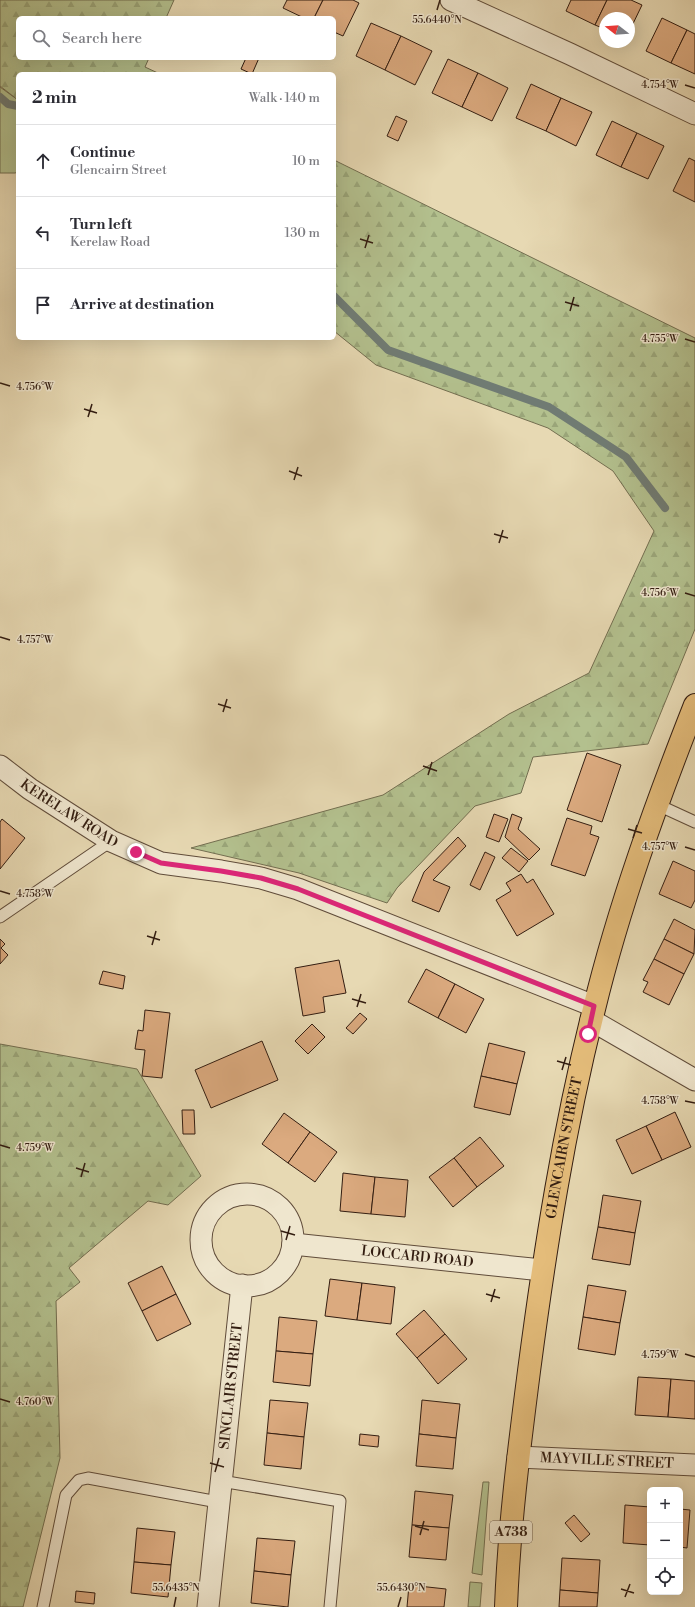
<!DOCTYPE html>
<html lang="en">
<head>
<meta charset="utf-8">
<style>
	:root { --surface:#fff; --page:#f7f7f7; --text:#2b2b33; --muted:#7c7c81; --line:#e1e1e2 }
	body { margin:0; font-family:"Libre Bodoni",serif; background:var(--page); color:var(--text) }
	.controls { position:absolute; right:12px; bottom:12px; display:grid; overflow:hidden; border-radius:6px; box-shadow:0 4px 16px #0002 }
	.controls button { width:36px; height:36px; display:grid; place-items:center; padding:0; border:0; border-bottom:1px solid var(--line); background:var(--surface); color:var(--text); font:20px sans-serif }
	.compass { position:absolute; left:599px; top:12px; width:36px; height:36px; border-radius:50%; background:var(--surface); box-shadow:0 4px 16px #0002; rotate:287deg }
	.stop { position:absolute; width:12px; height:12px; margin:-9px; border:3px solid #db2777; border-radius:50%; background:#fff }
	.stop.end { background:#db2777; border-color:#fff; box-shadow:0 1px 4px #0008 }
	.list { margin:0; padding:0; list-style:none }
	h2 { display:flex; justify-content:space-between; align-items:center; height:52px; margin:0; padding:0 16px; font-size:17px }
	h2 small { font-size:13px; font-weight:400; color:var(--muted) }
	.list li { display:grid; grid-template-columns:26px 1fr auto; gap:12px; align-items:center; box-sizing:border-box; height:72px; padding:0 16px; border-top:1px solid var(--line) }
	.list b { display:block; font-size:15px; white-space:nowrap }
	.list p { margin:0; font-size:13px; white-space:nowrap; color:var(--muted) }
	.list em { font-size:13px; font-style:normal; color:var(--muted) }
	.icon { flex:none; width:22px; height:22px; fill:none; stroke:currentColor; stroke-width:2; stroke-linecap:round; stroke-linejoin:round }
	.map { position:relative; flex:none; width:695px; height:1607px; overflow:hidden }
	.search { position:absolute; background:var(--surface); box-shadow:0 4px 16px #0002; left:16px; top:16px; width:320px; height:44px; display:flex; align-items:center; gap:10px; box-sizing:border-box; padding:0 14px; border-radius:6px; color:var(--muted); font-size:15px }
	.panel { position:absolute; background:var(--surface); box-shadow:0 4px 16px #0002; left:16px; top:72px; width:320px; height:268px; border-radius:6px }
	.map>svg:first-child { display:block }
</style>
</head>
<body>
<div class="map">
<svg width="695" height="1607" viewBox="0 0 695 1607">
	<defs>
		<pattern id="forest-firs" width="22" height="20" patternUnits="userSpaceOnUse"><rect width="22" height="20" fill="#b3c08e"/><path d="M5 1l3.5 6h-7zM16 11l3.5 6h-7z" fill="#9aa579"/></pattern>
	</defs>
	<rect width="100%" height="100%" fill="#e7d9b3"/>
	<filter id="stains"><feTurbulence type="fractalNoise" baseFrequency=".005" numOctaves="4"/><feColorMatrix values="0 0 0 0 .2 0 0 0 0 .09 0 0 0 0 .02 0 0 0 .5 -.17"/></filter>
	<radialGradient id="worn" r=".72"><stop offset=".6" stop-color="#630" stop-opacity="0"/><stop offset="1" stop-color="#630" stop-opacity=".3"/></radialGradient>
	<g fill="#b3c08e" stroke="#736e50">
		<polygon points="0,87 18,100 18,172 15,173 0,173"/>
		<polygon points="483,1482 489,1482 482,1575 472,1573"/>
		<polygon points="470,1582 482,1583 480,1607 468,1607"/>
	</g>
	<g fill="url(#forest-firs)" stroke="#736e50">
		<polygon points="0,0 174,0 166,18 18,18 18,58 149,58 145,67 160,74 18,74 18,100 0,86"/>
		<polygon points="334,160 695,338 695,629 648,744 533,757 521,793 475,806 397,888 387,903 299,873 191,848 383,795 509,714 589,673 654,531 613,471 548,428 376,365 334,331"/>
		<polygon points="0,1044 137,1069 201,1176 168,1205 148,1201 69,1268 80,1282 56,1301 60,1458 23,1607 0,1607"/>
	</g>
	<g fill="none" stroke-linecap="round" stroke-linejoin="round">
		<g stroke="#707b73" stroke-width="8">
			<polyline points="0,97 8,104 18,106"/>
			<polyline points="334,296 388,350 549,407 626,457 665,508"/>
		</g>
	</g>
	<g fill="#dbaa7f" stroke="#331d11">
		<polygon points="287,0 323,0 314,18 304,18 283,8"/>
		<polygon points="323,0 353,0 359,3 343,36 334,32 334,18 314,18"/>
		<polygon points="571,0 607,0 595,25 566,11"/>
		<polygon points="607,0 631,0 642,5 629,32 629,18 605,18 605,29 595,25"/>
		<polygon points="662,18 687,30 671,63 646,51"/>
		<polygon points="371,23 401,36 385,70 356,56"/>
		<polygon points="687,30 695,34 695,74 671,63"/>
		<polygon points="401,36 432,51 415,85 385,70"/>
		<polygon points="246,58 259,58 252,74 241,69"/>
		<polygon points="448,59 478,73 462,107 432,93"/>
		<polygon points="478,73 508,88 492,121 462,107"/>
		<polygon points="531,84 561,98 546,131 516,118"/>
		<polygon points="561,98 592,112 576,146 546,131"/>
		<polygon points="396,116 407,121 398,141 387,136"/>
		<polygon points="612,121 637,133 621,167 596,155"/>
		<polygon points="637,133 664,146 648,179 621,167"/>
		<polygon points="689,158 695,161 695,202 673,191"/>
		<polygon points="587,753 621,765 602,822 567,810"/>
		<polygon points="494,814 508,819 499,842 486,837"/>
		<polygon points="512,814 522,818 518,829 540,849 529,860 505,837"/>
		<polygon points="567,818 592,826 590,834 599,837 585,876 551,865"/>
		<polygon points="2,819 25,838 0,869 0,822"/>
		<polygon points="458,837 466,846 433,880 450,887 439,912 412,901 424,872"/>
		<polygon points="511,848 528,861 519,872 502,858"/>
		<polygon points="485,852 495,857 480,890 470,885"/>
		<polygon points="673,861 695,871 695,900 691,908 659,894"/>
		<polygon points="521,874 527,883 533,879 554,914 517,936 496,900 511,891 506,883"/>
		<polygon points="674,919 695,930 694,954 664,939"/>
		<polygon points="0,939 5,944 1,948 8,955 0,964"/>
		<polygon points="664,939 694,954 684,974 654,959"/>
		<polygon points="654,959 684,974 669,1005 643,992 648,982 643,980"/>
		<polygon points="339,960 346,993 323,997 325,1012 303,1016 295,968"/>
		<polygon points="426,969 455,984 438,1018 408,1002"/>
		<polygon points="103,971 125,976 123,989 99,984"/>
		<polygon points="455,984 484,999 466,1033 438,1018"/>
		<polygon points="145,1010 170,1013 162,1078 142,1076 145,1050 135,1049 138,1030 143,1031"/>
		<polygon points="360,1013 367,1019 353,1034 346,1028"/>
		<polygon points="312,1024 325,1037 308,1054 295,1041"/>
		<polygon points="262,1041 278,1080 211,1108 195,1070"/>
		<polygon points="489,1043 525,1052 517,1084 481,1076"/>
		<polygon points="481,1076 517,1084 510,1115 474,1107"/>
		<polygon points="182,1110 194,1110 195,1134 183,1134"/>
		<polygon points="675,1112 691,1147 662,1160 646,1126"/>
		<polygon points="284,1113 310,1132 288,1163 262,1144"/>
		<polygon points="646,1126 662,1160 632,1174 616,1140"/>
		<polygon points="310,1132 337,1152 315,1182 288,1163"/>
		<polygon points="480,1137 504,1166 477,1187 454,1158"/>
		<polygon points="454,1158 477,1187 453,1207 429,1177"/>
		<polygon points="343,1173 375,1177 371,1214 340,1211"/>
		<polygon points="375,1177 408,1180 405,1217 371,1214"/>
		<polygon points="603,1195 641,1201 635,1233 598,1227"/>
		<polygon points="598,1227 635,1233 630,1265 592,1259"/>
		<polygon points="162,1266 176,1294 142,1311 128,1283"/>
		<polygon points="330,1279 362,1283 357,1320 325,1316"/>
		<polygon points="362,1283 395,1287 391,1324 357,1320"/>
		<polygon points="588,1285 626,1291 620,1323 583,1317"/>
		<polygon points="176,1294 191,1324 157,1341 142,1311"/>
		<polygon points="424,1310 445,1334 417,1358 396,1334"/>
		<polygon points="279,1317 317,1321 313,1354 276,1351"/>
		<polygon points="583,1317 620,1323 615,1355 578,1349"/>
		<polygon points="445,1334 467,1359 438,1384 417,1358"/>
		<polygon points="276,1351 313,1354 310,1386 273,1382"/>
		<polygon points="638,1377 671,1379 668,1417 635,1415"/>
		<polygon points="671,1379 695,1381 695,1419 668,1417"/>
		<polygon points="270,1400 308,1403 304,1437 267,1433"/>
		<polygon points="422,1400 460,1404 456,1438 419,1434"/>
		<polygon points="267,1433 304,1437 301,1469 264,1465"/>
		<polygon points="360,1434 379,1436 378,1447 359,1445"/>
		<polygon points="419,1434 456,1438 453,1469 416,1466"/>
		<polygon points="415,1491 453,1495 449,1528 412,1525"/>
		<polygon points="625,1505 650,1507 650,1545 623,1543"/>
		<polygon points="680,1509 690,1510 687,1548 680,1547"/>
		<polygon points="574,1515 590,1534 581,1542 565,1523"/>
		<polygon points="412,1525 449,1528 446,1560 409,1557"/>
		<polygon points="137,1528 175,1532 171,1565 134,1562"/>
		<polygon points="257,1538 295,1541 291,1575 254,1571"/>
		<polygon points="562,1558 600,1560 598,1593 560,1590"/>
		<polygon points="134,1562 171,1565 168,1597 131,1593"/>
		<polygon points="254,1571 291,1575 288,1607 251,1603"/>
		<polygon points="409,1585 446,1589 444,1607 407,1607"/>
		<polygon points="560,1590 598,1593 597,1607 559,1607"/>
		<polygon points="76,1591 95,1593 94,1604 75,1602"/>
	</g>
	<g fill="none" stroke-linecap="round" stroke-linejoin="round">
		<defs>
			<g id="service">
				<polyline points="658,805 695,822"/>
				<polyline points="0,917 111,841"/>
				<polyline points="221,1481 340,1501 330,1607"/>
				<polyline points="43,1607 66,1495 79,1480 88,1478 218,1502"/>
			</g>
			<g id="minor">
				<polyline points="451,0 570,54 695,114"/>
				<path id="s1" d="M0,766L30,789L111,841L161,863L221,871L261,878L298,889L594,1006"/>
				<polyline points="591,1020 695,1080"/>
				<circle cx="247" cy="1240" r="46"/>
				<path id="s2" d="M293,1244L542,1270"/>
				<path id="s3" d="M518,1457L695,1465"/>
				<path id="s4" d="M208,1607L242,1285"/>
			</g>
			<g id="primary">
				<path id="s5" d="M506,1607C509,1528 519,1449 529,1371C545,1249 564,1128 594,1009C619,906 656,804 695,705"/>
			</g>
		</defs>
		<use href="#service" stroke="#604c3a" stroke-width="13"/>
		<use href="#minor" stroke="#604c3a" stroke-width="23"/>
		<use href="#primary" stroke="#331d11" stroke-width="24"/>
		<use href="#service" stroke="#efe6ce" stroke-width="11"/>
		<use href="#minor" stroke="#efe6ce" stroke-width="21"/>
		<use href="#primary" stroke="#e4bc7a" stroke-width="22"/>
	</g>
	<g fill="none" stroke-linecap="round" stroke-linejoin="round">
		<polyline stroke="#db2777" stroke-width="5" points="136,852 161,863 221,871 261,878 298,889 594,1006 588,1034"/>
	</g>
	<path fill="none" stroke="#331d11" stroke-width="1.5" d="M437,10L440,0M685,85L695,88M360,239L373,243M365,248L369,235M565,302L579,306M570,311L574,297M685,339L695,342M0,383L10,386M84,409L97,413M88,417L92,404M289,471L302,476M294,480L298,467M494,534L508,538M499,543L503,530M685,593L695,596M0,637L10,640M218,704L231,708M223,712L227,699M423,766L437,771M428,775L432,762M628,829L642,833M633,838L637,825M685,847L695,850M0,891L10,894M147,936L160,940M152,945L156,931M352,999L366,1003M357,1007L361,994M557,1061L571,1065M562,1070L566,1057M685,1101L695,1103M0,1145L10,1148M76,1168L89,1172M81,1177L85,1163M281,1231L295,1235M286,1240L290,1226M486,1294L500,1298M491,1302L495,1289M685,1354L695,1357M0,1399L10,1402M210,1463L224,1467M215,1472L219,1458M415,1526L429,1530M420,1535L424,1521M621,1589L634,1593M625,1597L630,1584M174,1607L176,1597M398,1607L401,1597"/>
	<g text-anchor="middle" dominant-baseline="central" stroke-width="3" stroke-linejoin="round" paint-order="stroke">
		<rect fill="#efe6ce" stroke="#6b594a" stroke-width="1" x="490" y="1521" width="42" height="22" rx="3"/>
		<g font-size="13" font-weight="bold" fill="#331d11">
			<text x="511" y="1532">A738</text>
		</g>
		<g font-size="14" fill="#331d11" stroke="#efe6ce">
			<text stroke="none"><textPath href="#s1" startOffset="84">KERELAW ROAD</textPath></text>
			<text stroke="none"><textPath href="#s5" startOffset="463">GLENCAIRN STREET</textPath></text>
			<text stroke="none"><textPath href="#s2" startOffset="125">LOCCARD ROAD</textPath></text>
			<text stroke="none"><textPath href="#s4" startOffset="222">SINCLAIR STREET</textPath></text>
			<text stroke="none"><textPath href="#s3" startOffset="89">MAYVILLE STREET</textPath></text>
		</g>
	</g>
	<g font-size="10" text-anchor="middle" fill="#331d11" stroke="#efe6ce" stroke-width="3" stroke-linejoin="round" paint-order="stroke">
		<text x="437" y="23">55.6440°N</text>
		<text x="660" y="88">4.754°W</text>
		<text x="660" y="342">4.755°W</text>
		<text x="35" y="390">4.756°W</text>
		<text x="660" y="596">4.756°W</text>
		<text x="35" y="643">4.757°W</text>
		<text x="660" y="850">4.757°W</text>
		<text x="35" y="897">4.758°W</text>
		<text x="660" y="1104">4.758°W</text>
		<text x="35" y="1151">4.759°W</text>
		<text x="660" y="1358">4.759°W</text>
		<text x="35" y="1405">4.760°W</text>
		<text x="176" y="1591">55.6435°N</text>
		<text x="401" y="1591">55.6430°N</text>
	</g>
	<rect width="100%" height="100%" filter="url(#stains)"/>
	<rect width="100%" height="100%" fill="url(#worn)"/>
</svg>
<div class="controls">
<button>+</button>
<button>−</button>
<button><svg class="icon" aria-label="locate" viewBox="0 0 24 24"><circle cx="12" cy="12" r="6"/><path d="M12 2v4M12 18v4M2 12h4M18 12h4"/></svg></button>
</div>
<svg class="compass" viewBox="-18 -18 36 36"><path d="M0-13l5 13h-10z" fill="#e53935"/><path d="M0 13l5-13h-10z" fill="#7c7c81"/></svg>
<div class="stop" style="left:588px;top:1034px"></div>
<div class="stop end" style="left:136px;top:852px"></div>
<div class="search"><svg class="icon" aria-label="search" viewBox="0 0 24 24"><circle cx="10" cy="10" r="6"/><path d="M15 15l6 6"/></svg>Search here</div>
<section class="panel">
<h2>2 min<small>Walk · 140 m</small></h2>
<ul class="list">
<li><svg class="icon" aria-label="ahead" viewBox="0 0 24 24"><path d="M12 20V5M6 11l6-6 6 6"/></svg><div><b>Continue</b><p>Glencairn Street</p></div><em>10 m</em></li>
<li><svg class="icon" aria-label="left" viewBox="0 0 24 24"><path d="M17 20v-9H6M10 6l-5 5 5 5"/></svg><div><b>Turn left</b><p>Kerelaw Road</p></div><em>130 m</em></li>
<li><svg class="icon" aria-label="arrive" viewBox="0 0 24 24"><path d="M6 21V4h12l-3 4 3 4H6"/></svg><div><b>Arrive at destination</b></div></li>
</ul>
</section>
</div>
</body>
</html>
